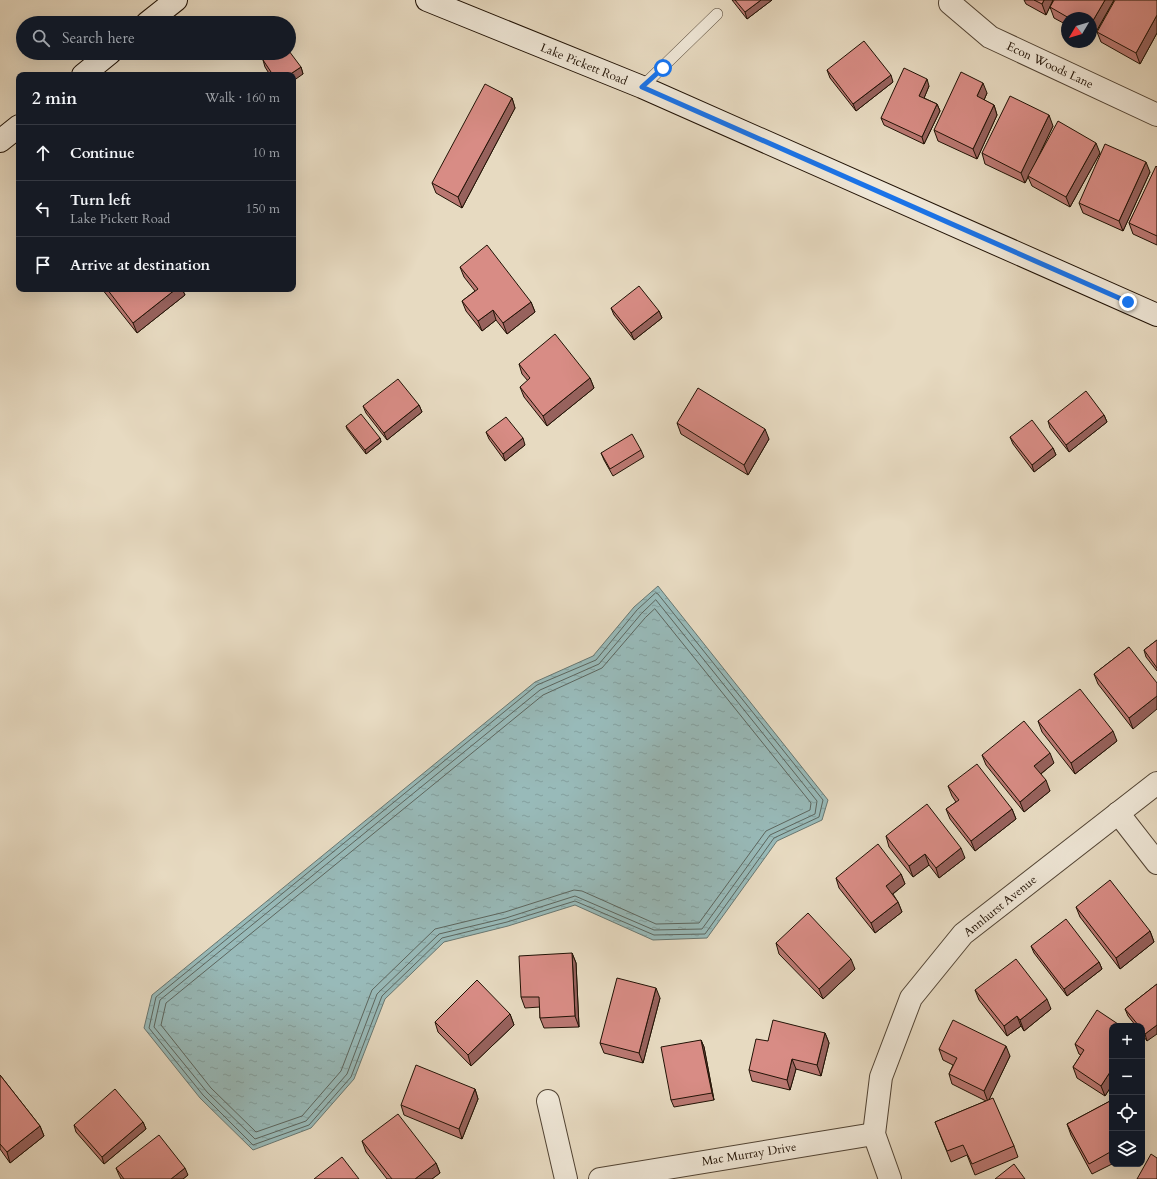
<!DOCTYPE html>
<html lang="en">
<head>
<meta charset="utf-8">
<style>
	:root { --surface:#171b24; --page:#242831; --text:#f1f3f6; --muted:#9ea1a6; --line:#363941 }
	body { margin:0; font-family:Cardo,serif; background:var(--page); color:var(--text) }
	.controls { position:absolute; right:12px; bottom:12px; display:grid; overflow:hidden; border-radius:8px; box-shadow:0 4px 16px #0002 }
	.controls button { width:36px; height:36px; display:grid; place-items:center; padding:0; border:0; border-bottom:1px solid var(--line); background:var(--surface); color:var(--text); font:20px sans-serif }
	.compass { position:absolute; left:1061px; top:12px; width:36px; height:36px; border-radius:50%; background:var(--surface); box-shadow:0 4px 16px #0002; rotate:232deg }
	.stop { position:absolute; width:12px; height:12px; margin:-9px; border:3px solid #1a73e8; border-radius:50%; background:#fff }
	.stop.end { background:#1a73e8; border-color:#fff; box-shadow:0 1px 4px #0008 }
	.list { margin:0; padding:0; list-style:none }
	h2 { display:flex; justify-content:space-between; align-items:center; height:52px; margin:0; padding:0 16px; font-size:17px }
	h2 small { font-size:13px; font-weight:400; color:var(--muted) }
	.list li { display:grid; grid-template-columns:26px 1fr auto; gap:12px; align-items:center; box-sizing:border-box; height:56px; padding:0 16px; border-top:1px solid var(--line) }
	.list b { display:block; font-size:15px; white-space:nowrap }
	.list p { margin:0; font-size:13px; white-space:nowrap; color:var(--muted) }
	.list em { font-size:13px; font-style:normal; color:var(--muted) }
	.icon { flex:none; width:22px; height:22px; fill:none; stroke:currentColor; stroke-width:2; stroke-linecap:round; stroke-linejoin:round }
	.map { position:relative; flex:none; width:1157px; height:1179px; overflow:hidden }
	.search { position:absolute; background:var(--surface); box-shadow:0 4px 16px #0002; left:16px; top:16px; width:280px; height:44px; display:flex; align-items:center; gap:10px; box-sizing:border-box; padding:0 14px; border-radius:22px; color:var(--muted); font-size:15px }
	.panel { position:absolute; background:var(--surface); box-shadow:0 4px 16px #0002; left:16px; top:72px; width:280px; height:220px; border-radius:8px }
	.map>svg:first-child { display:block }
</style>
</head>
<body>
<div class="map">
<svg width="1157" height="1179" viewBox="0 0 1157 1179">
	<defs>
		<pattern id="water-ripples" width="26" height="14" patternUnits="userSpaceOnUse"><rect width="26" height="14" fill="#98bab9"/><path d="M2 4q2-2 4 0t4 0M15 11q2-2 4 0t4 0" fill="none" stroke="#839f9e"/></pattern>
	</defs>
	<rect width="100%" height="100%" fill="#e7dac1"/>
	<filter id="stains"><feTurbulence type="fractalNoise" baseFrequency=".005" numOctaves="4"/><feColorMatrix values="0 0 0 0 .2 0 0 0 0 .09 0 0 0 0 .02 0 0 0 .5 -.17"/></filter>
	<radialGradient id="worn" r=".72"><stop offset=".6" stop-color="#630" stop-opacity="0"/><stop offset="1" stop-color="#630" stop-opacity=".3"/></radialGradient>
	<polygon fill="url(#water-ripples)" stroke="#687771" points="658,586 828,800 822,820 777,841 707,938 653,940 575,905 508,926 444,942 385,999 354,1079 311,1128 253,1150 200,1098 144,1028 152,995 535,682 593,656 634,607"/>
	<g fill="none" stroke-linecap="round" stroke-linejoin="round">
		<g stroke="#5c665f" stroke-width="1">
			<polygon points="656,593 658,594 823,800 819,817 774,838 705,934 654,935 575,901 507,922 442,938 382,996 351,1077 309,1125 253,1145 203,1095 149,1028 156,997 537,685 596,660 637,610"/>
			<polygon points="656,600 817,801 815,814 770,835 702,929 654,930 575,896 506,918 439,934 377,994 347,1074 306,1121 255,1139 207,1092 154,1027 160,1000 540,690 599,664 641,614"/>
			<polygon points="655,609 811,803 810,810 766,831 699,923 656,924 582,891 574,890 505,912 435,929 372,990 341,1071 302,1116 256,1132 211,1088 161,1025 166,1003 543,695 602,668 645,618"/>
		</g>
		<defs>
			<polyline id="lane" points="642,87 717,14"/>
			<g id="street">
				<polyline points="950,3 990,37 1157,115"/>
				<polyline points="1118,813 1157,863"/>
				<polyline points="548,1101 566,1179"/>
				<polyline points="600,1179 874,1134"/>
				<polyline points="890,1179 874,1134 881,1077 911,998 963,934 1157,783"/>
			</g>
			<g id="secondary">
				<polyline points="427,0 642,87 1157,315"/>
				<polyline points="147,23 176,0"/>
				<polyline points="83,75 110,53"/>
				<polyline points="0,141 19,126"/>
			</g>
		</defs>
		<use href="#lane" stroke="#524434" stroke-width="12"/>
		<use href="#street" stroke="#524434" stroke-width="24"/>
		<use href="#secondary" stroke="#211205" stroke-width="24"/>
		<use href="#lane" stroke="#efe7d7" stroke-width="11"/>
		<use href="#street" stroke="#efe7d7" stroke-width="22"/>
		<use href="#secondary" stroke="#efe7d7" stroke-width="22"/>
	</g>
	<g fill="#ba7872" stroke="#211205">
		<polygon points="732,0 772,0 747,19"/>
		<polygon points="1024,0 1053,0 1046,15 1026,4"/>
		<polygon points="1114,0 1092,39 1091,39 1091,18 1067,18 1067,25 1054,18 1050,7"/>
		<polygon points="1157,0 1157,33 1140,64 1101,42 1097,32"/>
		<polygon points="263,60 301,67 303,74 293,75 270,75 265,67"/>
		<polygon points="827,70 893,82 856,111 830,78"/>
		<polygon points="929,86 924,98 937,104 940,111 924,144 884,125 881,118"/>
		<polygon points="987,93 984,100 994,105 997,115 977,159 938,141 934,130"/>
		<polygon points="512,98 515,108 462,208 436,193 432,183"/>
		<polygon points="1053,126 1036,161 1100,153 1070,207 1032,186 1028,177 1025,183 985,164 982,153"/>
		<polygon points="1157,167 1157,245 1133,234 1129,223"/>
		<polygon points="1150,172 1123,231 1083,213 1079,203"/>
		<polygon points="460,267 531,302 535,312 507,334 496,320 482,331 466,311 462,301 475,291 464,277"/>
		<polygon points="102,289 182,289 185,295 137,333"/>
		<polygon points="611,308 659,311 662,318 634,340 614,315"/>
		<polygon points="519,364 590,378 594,388 547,426 524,397 520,387 528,381 522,374"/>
		<polygon points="419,405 422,412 387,440 366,413 363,406"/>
		<polygon points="1104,415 1107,422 1069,452 1050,428 1048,421"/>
		<polygon points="677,423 769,439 748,475 681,434"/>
		<polygon points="346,426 380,438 381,442 366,454 347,429"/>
		<polygon points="486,432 525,445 505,461 489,439"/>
		<polygon points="1010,437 1053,448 1056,455 1034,472 1013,444"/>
		<polygon points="641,450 644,457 613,476 604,460 601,453"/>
		<polygon points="1157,640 1157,671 1146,657 1144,650"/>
		<polygon points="1129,647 1133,729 1098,684 1094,674"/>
		<polygon points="1038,721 1117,741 1075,774 1042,732"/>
		<polygon points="982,755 1054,763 1041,774 1050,791 1024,812 986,765"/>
		<polygon points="948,786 1012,809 1016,819 975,851 950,819 946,809 956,802 952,796"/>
		<polygon points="886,836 965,858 939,878 929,865 913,877 889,847"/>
		<polygon points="901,874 905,884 893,894 898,902 902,912 875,933 839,888 836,878"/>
		<polygon points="1076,907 1150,931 1154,942 1120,969 1080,917"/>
		<polygon points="776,943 855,969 823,999 779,954"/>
		<polygon points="1031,946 1099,962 1102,969 1067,996 1034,953"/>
		<polygon points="572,953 576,963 579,1027 544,1028 540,1018 540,1007 525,1008 521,997"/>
		<polygon points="1157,984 1147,1041 1142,1034 1142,1026 1136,1026 1128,1016 1125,1009"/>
		<polygon points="975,990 1051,1009 1024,1031 1021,1026 1007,1036 979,1000"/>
		<polygon points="660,998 643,1063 604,1053 600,1043"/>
		<polygon points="510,1014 514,1025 471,1066 438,1032 435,1022"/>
		<polygon points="1112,1026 1112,1085 1105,1096 1077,1078 1073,1067 1081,1055 1079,1054 1075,1044"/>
		<polygon points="825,1033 829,1043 821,1076 796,1069 790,1090 752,1081 749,1070 768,1041"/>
		<polygon points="701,1040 704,1047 714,1100 674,1107 671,1100"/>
		<polygon points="939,1049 1010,1056 989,1099 1014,1146 1018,1157 975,1175 967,1155 951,1162 935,1122 986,1101 952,1084 949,1074 953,1065 943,1060"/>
		<polygon points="0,1075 40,1126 44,1136 10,1163 0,1149"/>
		<polygon points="475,1089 478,1099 462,1139 404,1115 401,1105"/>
		<polygon points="1112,1100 1112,1164 1092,1174 1071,1135 1067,1124"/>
		<polygon points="143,1122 146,1129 104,1164 76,1132 74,1125"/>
		<polygon points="362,1141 436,1163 440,1173 432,1179 387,1179 366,1152"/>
		<polygon points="116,1168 188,1175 183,1179 121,1179 119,1175"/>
	</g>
	<g fill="#97625d" stroke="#211205">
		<polygon points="761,0 772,0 747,19 745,12"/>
		<polygon points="1044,0 1053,0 1046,15 1042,4"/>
		<polygon points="1105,0 1114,0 1092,39 1091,37 1091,24"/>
		<polygon points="1157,15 1157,33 1140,64 1136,53"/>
		<polygon points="301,67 303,74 293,81 293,75 289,75"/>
		<polygon points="891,75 893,82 856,111 853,104"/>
		<polygon points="927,79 929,86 922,103 919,96"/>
		<polygon points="983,83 987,93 981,107 977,96"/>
		<polygon points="512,98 515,108 462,208 458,197"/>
		<polygon points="937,104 940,111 924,144 922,137"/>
		<polygon points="994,105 997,115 977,159 973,149"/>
		<polygon points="1049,115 1053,126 1029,176 1028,176 1028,177 1025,183 1021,173"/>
		<polygon points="1096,143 1100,153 1070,207 1066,197"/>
		<polygon points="1146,162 1150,172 1123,231 1119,221"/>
		<polygon points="176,289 182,289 185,295 137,333 133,323"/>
		<polygon points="531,302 535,312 507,334 503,323"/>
		<polygon points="493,310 496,320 482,331 478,321"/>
		<polygon points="659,311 662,318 634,340 631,333"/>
		<polygon points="590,378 594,388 547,426 543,416"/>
		<polygon points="419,405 422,412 387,440 384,433"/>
		<polygon points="1104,415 1107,422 1069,452 1066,445"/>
		<polygon points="765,429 769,439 748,475 744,465"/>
		<polygon points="380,438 381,442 366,454 365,450"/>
		<polygon points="523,438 525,445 505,461 503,454"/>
		<polygon points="1053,448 1056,455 1034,472 1032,465"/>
		<polygon points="1157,696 1157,709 1133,729 1129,718"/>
		<polygon points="1113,731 1117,741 1075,774 1071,763"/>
		<polygon points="1050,753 1054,763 1038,776 1034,766"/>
		<polygon points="1046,780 1050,791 1024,812 1020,802"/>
		<polygon points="1012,809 1016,819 975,851 971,841"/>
		<polygon points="961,848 965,858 939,878 936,868"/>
		<polygon points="925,854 929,865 913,877 909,866"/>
		<polygon points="901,874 905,884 890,896 886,886"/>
		<polygon points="898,902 902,912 875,933 871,923"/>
		<polygon points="1150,931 1154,942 1120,969 1116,958"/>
		<polygon points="572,953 576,963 579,1027 575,1016"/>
		<polygon points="851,959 855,969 823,999 819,989"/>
		<polygon points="1099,962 1102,969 1067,996 1064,989"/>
		<polygon points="656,988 660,998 643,1063 639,1053"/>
		<polygon points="1047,999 1051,1009 1024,1031 1020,1020"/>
		<polygon points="510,1014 514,1025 471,1066 468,1055"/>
		<polygon points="1017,1016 1021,1026 1007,1036 1004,1026"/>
		<polygon points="1157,1025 1157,1034 1147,1041 1145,1034"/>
		<polygon points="825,1033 829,1043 821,1076 817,1065"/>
		<polygon points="701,1040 704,1047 714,1100 712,1093"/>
		<polygon points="1006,1046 1010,1056 988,1102 984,1091"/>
		<polygon points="792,1059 796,1069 790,1090 787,1080"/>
		<polygon points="1112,1069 1112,1085 1105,1096 1101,1086"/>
		<polygon points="475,1089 478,1099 462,1139 459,1129"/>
		<polygon points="143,1122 146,1129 104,1164 102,1157"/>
		<polygon points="40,1126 44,1136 10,1163 7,1152"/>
		<polygon points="436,1163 440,1173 432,1179 415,1179"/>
		<polygon points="185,1168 188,1175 183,1179 171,1179"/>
	</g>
	<g fill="#d88c85" stroke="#211205">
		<polygon points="735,0 761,0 745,12"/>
		<polygon points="1034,0 1044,0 1042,4"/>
		<polygon points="1054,0 1105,0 1091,24 1091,18 1069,18 1050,7"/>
		<polygon points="1115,0 1157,0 1157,15 1136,53 1097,32"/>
		<polygon points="864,41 891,75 853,104 827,70"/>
		<polygon points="289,51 301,67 289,75 273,75 263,60 273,53 289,53"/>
		<polygon points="904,68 927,79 919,96 937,104 922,137 881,118"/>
		<polygon points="961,72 983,83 977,96 994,105 973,149 934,130"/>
		<polygon points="485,84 512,98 458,197 432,183"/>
		<polygon points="1010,96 1049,115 1021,173 982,153"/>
		<polygon points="1058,121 1096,143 1066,197 1028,176"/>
		<polygon points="1105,144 1146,162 1119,221 1079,203"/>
		<polygon points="1156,166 1157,167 1157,236 1129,223"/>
		<polygon points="487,245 531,302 503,323 493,310 478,321 462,301 478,289 460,267"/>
		<polygon points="639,286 659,311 631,333 611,308"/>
		<polygon points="107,289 176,289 133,323"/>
		<polygon points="555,334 590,378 543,416 520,387 530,378 519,364"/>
		<polygon points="398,379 419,405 384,433 363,406"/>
		<polygon points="698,388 765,429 744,465 677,423"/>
		<polygon points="1086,391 1104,415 1066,445 1048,421"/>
		<polygon points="361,414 380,438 365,450 346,426"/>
		<polygon points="506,417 523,438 503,454 486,432"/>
		<polygon points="1032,420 1053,448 1032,465 1010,437"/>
		<polygon points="632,434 641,450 610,469 601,453"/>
		<polygon points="1157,640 1157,668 1144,650"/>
		<polygon points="1129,647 1157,683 1157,696 1129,718 1094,674"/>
		<polygon points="1080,689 1113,731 1071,763 1038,721"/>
		<polygon points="1024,721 1050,753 1034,766 1046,780 1020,802 982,755"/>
		<polygon points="977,764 1012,809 971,841 946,809 959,800 948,786"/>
		<polygon points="927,804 961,848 936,868 925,854 909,866 886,836"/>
		<polygon points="878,844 901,874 886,886 898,902 871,923 836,878"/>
		<polygon points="1110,880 1150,931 1116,958 1076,907"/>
		<polygon points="808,913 851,959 819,989 776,943"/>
		<polygon points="1066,919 1099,962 1064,989 1031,946"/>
		<polygon points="572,953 575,1016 540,1018 539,997 521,997 519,956"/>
		<polygon points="1016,959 1047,999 1020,1020 1017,1016 1004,1026 975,990"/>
		<polygon points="617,978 656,988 639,1053 600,1043"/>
		<polygon points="477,980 510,1014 468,1055 435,1022"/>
		<polygon points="1157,984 1157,1025 1145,1034 1142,1030 1142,1026 1139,1026 1125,1009"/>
		<polygon points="1097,1010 1121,1026 1112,1026 1112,1069 1101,1086 1073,1067 1084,1050 1075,1044"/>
		<polygon points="773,1020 825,1033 817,1065 792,1059 787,1080 749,1070 756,1039 768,1041"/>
		<polygon points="953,1020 1006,1046 984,1091 949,1074 957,1058 939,1049"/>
		<polygon points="701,1040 712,1093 671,1100 661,1047"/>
		<polygon points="416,1065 475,1089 459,1129 401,1105"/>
		<polygon points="0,1075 40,1126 7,1152 0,1144"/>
		<polygon points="115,1089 143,1122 102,1157 74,1125"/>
		<polygon points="993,1098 1014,1146 972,1164 963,1145 947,1151 935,1122"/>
		<polygon points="1112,1100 1112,1151 1089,1164 1067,1124"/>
		<polygon points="398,1114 436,1163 415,1179 392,1179 362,1141"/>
		<polygon points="159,1135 185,1168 171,1179 124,1179 116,1168"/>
		<polygon points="1151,1154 1157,1158 1157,1179 1137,1179"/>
		<polygon points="342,1157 359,1179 314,1179"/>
		<polygon points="1014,1164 1025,1179 995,1179"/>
	</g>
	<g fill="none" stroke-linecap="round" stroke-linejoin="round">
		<polyline stroke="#1a73e8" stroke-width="5" points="663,68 642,87 1128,302"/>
	</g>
	<g text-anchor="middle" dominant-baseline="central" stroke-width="4" stroke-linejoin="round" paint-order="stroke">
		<g font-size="12" fill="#211205" stroke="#efe7d7">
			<text transform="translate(584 64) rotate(22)">Lake Pickett Road</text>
			<text transform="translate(1050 65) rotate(25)">Econ Woods Lane</text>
			<text transform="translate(1000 906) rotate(-39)">Annhurst Avenue</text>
			<text transform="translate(749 1154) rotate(-9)">Mac Murray Drive</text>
		</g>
	</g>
	<rect width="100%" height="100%" filter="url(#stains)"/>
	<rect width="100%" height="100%" fill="url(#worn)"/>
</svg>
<div class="controls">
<button>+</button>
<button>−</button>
<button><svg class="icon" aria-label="locate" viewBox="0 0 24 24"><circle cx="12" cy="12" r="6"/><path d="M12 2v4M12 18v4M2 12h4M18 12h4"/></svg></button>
<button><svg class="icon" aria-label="layers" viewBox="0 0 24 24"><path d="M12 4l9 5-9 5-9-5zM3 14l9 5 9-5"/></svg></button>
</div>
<svg class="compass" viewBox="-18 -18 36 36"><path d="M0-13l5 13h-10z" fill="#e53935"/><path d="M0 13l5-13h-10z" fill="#9ea1a6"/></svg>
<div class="stop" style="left:663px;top:68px"></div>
<div class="stop end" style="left:1128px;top:302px"></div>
<div class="search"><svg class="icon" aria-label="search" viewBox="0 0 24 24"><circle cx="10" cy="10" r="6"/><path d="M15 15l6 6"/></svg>Search here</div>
<section class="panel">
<h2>2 min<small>Walk · 160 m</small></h2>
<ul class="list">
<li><svg class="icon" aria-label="ahead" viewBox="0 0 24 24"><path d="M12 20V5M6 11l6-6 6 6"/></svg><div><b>Continue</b></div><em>10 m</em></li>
<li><svg class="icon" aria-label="left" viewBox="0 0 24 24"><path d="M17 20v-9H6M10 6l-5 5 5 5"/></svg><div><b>Turn left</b><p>Lake Pickett Road</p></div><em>150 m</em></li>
<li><svg class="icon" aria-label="arrive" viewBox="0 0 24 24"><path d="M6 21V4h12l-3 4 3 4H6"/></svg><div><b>Arrive at destination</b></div></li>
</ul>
</section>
</div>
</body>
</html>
